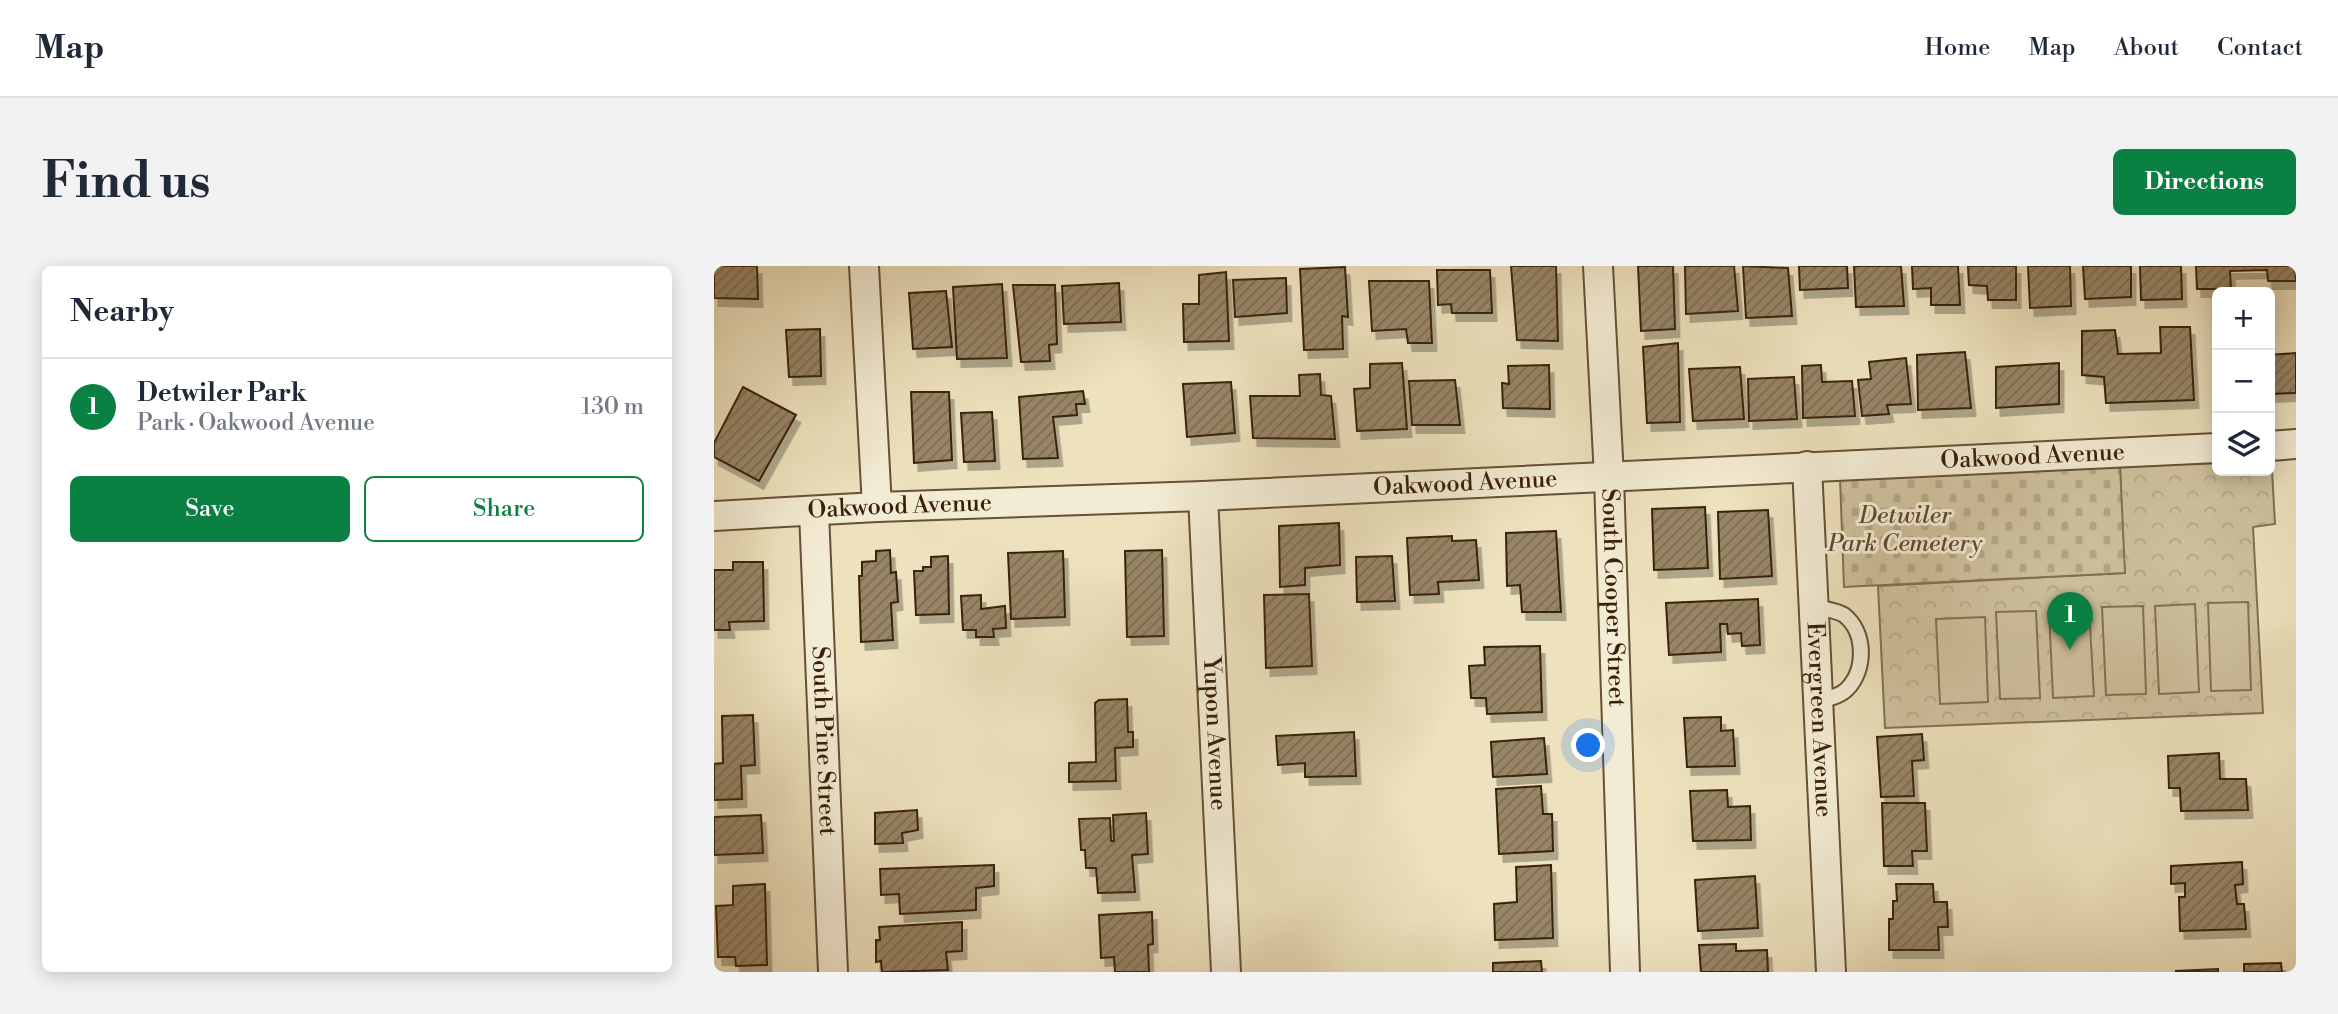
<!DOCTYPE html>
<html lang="en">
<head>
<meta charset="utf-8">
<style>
	:root { --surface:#fff; --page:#f2f2f3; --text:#1f2937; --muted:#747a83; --line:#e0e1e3; --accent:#0b8043 }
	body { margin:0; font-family:"Libre Bodoni",serif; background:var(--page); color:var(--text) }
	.controls { position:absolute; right:21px; top:21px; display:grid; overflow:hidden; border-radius:10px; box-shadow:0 4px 18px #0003 }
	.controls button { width:63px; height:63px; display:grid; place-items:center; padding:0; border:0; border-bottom:2px solid var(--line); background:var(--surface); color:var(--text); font:35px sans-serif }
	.you { position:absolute; left:875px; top:480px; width:24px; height:24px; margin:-18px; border:5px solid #fff; border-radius:50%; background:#1a73e8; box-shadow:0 0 0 10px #1a73e833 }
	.badge { display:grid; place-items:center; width:46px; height:46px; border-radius:50%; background:var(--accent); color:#fff; font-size:23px; font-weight:700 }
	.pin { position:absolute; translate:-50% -58px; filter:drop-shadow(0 2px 4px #0008) }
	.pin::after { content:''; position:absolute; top:37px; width:24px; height:21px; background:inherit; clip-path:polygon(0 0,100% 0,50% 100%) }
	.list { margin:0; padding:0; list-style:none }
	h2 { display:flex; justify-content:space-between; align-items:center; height:91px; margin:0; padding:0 28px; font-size:30px }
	h2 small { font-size:23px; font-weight:400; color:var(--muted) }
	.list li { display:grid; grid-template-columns:46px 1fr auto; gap:21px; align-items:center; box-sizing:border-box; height:98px; padding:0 28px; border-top:2px solid var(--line) }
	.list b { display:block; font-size:26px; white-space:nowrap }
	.list p { margin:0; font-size:23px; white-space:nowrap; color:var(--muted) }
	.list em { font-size:23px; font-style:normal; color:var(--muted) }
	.actions { display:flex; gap:14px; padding:21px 28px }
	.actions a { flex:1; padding:16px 0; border:2px solid var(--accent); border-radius:10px; text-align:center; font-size:24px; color:var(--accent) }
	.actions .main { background:var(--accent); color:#fff }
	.icon { flex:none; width:38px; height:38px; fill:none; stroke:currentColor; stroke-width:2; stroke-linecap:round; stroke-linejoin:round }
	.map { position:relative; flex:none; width:1582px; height:706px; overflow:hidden; border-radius:10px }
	header { display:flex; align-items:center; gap:42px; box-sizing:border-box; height:98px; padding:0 35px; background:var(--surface); border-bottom:2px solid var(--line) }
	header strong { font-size:33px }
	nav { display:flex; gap:38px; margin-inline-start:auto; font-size:24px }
	.intro { display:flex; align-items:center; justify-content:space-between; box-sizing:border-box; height:168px; padding:0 42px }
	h1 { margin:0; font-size:49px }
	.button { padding:18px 32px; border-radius:10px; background:var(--accent); color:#fff; font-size:24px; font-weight:700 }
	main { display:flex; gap:42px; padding:0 42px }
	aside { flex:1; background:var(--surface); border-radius:10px; box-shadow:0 4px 18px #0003 }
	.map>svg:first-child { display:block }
</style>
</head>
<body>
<header>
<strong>Map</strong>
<nav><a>Home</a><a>Map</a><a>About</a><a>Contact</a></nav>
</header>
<div class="intro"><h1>Find us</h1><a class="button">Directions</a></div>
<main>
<aside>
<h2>Nearby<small></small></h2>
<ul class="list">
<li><span class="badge">1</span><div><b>Detwiler Park</b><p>Park · Oakwood Avenue</p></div><em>130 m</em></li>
</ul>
<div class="actions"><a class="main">Save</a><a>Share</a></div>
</aside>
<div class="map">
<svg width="1582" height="706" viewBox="0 0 1582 706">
	<defs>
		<pattern id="forest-crowns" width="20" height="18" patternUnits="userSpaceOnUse" patternTransform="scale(1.75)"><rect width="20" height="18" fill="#cfc19e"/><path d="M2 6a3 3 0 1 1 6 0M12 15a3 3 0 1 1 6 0" fill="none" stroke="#b2a687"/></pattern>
		<pattern id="cemetery-stones" width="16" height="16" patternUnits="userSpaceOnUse" patternTransform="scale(1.75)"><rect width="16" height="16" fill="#cfc19e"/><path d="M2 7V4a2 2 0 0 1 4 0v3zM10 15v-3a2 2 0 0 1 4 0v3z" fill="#b2a687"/></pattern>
		<pattern id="building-hatch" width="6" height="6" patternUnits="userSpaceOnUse" patternTransform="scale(1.75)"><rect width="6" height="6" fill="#978566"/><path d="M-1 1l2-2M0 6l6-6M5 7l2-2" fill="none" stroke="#7c6c52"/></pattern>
		<filter id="shadow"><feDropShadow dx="4.5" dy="8" stdDeviation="0" flood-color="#0004"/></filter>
	</defs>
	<rect width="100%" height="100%" fill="#ede2bd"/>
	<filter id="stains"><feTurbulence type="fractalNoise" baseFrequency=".00286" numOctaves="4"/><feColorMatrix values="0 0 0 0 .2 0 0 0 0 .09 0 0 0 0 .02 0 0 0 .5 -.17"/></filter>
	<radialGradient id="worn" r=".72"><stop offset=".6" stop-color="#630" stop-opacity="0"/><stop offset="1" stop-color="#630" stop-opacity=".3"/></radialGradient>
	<polygon fill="url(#forest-crowns)" stroke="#847053" stroke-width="2" points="1503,197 1503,205 1556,205 1556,202 1558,204 1561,258 1539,261 1549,447 1171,462 1164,320 1410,307 1406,200"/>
	<polygon fill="url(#cemetery-stones)" stroke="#847053" stroke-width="2" points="1406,200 1411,307 1130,321 1126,212"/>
	<g fill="#cfc19e" stroke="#847053" stroke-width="2">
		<polygon points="1534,336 1537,424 1497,425 1494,337"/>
		<polygon points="1481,338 1485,426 1445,428 1441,340"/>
		<polygon points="1429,340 1432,428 1392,429 1388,341"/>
		<polygon points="1375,342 1380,430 1339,432 1335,344"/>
		<polygon points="1322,345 1326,432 1286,433 1282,346"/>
		<polygon points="1271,351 1274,436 1226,438 1222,353"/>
	</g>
	<g fill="url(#building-hatch)" stroke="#3a2008" stroke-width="2" filter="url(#shadow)">
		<polygon points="0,0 43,0 44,33 0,32"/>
		<polygon points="797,0 842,0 844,75 803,74"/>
		<polygon points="924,0 959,0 961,63 927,65"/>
		<polygon points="971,0 1020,0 1024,45 972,48"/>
		<polygon points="1029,0 1074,2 1078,50 1032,52"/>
		<polygon points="1085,0 1133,0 1134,22 1086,24"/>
		<polygon points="1140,0 1187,0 1190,40 1142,41"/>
		<polygon points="1198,0 1244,0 1246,39 1217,39 1217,22 1199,23"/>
		<polygon points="1254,0 1302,0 1302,34 1274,34 1273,20 1255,19"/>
		<polygon points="1314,0 1356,0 1357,40 1316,42"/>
		<polygon points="1369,0 1417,0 1417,31 1371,33"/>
		<polygon points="1426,0 1467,0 1468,33 1427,34"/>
		<polygon points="1482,0 1581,0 1582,15 1554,15 1553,4 1516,5 1517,23 1483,23"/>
		<polygon points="631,1 634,51 628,50 629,83 590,84 586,3"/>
		<polygon points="723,4 776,4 778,47 738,47 737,38 724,39"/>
		<polygon points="512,6 515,75 470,76 469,38 485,38 485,9"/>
		<polygon points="572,12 573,47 521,51 519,14"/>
		<polygon points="655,15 715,15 718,77 694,77 692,63 658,65"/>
		<polygon points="405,17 407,56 350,58 348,20"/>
		<polygon points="288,18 293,92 243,93 239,21"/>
		<polygon points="299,19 341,19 343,78 335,79 336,95 307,96"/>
		<polygon points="232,25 238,81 199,83 195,27"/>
		<polygon points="1446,61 1476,61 1480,134 1392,137 1390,111 1368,109 1368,65 1401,64 1404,88 1447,87"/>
		<polygon points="106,63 107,110 75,111 72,64"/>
		<polygon points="964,77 966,156 933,157 929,81"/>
		<polygon points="1251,86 1257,142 1204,144 1203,89"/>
		<polygon points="1582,87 1582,127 1556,128 1556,89"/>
		<polygon points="1192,92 1197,138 1173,139 1175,148 1148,150 1144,114 1157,113 1155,96"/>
		<polygon points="688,97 693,163 643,165 640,123 656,122 656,98"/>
		<polygon points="1345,97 1345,138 1282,142 1282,101"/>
		<polygon points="835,99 836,143 789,142 788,117 795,118 794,100"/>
		<polygon points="1107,99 1108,116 1138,115 1141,150 1089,152 1088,100"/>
		<polygon points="1026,101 1030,153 979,155 975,103"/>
		<polygon points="606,108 607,129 617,130 621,173 539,172 536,130 586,130 585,109"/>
		<polygon points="1080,111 1083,153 1035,155 1034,113"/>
		<polygon points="741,114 746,159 698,159 695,115"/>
		<polygon points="517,116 521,167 473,171 469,118"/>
		<polygon points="29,121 82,149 45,215 0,191 0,177"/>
		<polygon points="369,125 371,138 362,138 363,149 339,151 344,192 309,193 305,131"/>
		<polygon points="197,126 235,126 238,194 200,197"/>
		<polygon points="278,146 281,195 250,196 247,147"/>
		<polygon points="991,241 994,302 940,304 938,243"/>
		<polygon points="1054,244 1058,310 1006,313 1004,246"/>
		<polygon points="625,257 626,299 591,302 591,319 566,321 565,260"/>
		<polygon points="842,265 847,346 808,346 806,319 793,320 792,267"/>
		<polygon points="738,270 738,275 762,274 765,314 724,316 725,328 696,329 693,272"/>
		<polygon points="176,284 177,307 182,306 184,336 177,337 179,374 147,376 145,310 148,310 148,296 162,295 162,285"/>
		<polygon points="448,284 450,370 413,371 411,285"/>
		<polygon points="349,285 351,351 297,353 294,287"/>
		<polygon points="234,290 235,348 202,349 200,305 209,305 209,301 217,301 217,291"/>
		<polygon points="678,290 681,335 643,336 642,291"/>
		<polygon points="19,296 49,296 50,355 15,356 16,364 0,364 0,304 19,304"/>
		<polygon points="595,328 598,400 552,402 550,329"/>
		<polygon points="267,329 267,343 291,340 292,362 279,363 280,371 262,371 262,364 249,364 247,330"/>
		<polygon points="1044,333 1046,379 1028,380 1027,367 1014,368 1013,358 1006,358 1007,386 955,389 952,337"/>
		<polygon points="826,380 828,446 773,448 772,432 757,432 755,400 771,399 770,381"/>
		<polygon points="413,433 414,466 419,466 419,481 401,482 402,515 355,516 355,497 382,496 381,437 385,434"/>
		<polygon points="39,449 41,499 27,500 28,533 0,534 0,498 9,497 8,450"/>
		<polygon points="1007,451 1007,465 1019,464 1021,500 973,501 970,452"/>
		<polygon points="640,466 642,510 591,511 591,497 564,499 562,470"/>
		<polygon points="1208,468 1210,494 1198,495 1200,530 1167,531 1163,471"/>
		<polygon points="830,472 833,508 779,511 777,476"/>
		<polygon points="1505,487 1506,513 1532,513 1534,544 1467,545 1466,522 1455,522 1454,490"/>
		<polygon points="827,520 829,548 838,548 839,585 785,588 782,523"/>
		<polygon points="1013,524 1014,541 1036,540 1037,574 979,575 976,525"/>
		<polygon points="1168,537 1211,537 1213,585 1198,585 1199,600 1170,600"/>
		<polygon points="203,544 204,564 188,567 189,577 161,578 161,547"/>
		<polygon points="432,547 434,588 418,589 421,626 384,627 382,602 372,602 371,584 367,584 365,553 396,552 397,575 400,575 399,549"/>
		<polygon points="47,549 49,587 0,589 0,551"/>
		<polygon points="1528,596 1529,618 1521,619 1523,638 1530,638 1532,663 1466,665 1465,631 1471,631 1471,617 1457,618 1457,600"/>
		<polygon points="280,599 280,620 262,622 262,644 186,648 185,628 167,629 166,603"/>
		<polygon points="837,599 839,672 781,674 780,638 803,636 802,601"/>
		<polygon points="1041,610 1044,662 984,665 981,614"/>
		<polygon points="51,618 53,699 22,700 21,691 4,691 2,640 19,639 19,620"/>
		<polygon points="1182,618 1219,618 1220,636 1233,636 1234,661 1224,661 1225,684 1175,684 1175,653 1179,653 1179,635 1183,635"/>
		<polygon points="438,646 439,678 434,679 435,706 401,706 400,691 387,692 385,649"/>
		<polygon points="248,656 248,685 232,686 234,704 168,706 167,695 162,696 162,674 166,674 165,661"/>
		<polygon points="1022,678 1022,685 1053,684 1054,706 987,706 985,679"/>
		<polygon points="827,695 828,706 779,706 779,697"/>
		<polygon points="1567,697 1568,706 1530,706 1530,698"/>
		<polygon points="1504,703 1504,706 1462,706 1462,705"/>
	</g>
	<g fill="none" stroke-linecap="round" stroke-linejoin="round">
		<defs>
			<path id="lane" d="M1099,340C1108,343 1123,344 1130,349C1152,366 1152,404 1133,423C1127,430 1112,433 1103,436"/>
			<g id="street">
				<polyline points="150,0 163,241"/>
				<path id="s1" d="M884,0L895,211L911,706"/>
				<polyline points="1556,180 1582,178"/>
				<path id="s2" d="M1093,200L1117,706"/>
				<path id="s3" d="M489,230L512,706"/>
				<path id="s4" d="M100,246L119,706"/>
				<path id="s5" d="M0,250L163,241L489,230L1503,182"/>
			</g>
		</defs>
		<use href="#lane" stroke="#675035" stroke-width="18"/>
		<use href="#street" stroke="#675035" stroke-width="32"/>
		<use href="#lane" stroke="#f3ecd4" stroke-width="14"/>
		<use href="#street" stroke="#f3ecd4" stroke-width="28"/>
	</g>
	<g text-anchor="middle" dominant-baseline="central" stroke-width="6" stroke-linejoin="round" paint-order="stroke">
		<g font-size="24" fill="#3a2008" stroke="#f3ecd4">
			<text stroke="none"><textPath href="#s5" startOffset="1320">Oakwood Avenue</textPath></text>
			<text stroke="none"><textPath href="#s5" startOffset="752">Oakwood Avenue</textPath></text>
			<text stroke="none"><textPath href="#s5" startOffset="186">Oakwood Avenue</textPath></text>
			<text stroke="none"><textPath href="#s1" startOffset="332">South Cooper Street</textPath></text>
			<text stroke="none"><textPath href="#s2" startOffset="254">Evergreen Avenue</textPath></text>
			<text stroke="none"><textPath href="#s3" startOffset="238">Yupon Avenue</textPath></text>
			<text stroke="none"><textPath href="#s4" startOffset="229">South Pine Street</textPath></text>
		</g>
		<g font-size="24" font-style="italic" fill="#5f482e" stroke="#f3ecd4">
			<text x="1191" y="250">Detwiler<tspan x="1191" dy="28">Park Cemetery</tspan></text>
		</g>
	</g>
	<rect width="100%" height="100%" filter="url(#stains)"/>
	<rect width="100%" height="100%" fill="url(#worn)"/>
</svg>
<div class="controls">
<button>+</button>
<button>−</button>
<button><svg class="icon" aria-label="layers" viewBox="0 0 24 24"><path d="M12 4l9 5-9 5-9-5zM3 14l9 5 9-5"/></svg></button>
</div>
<div class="you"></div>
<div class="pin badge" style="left:1356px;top:384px">1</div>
</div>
</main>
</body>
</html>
